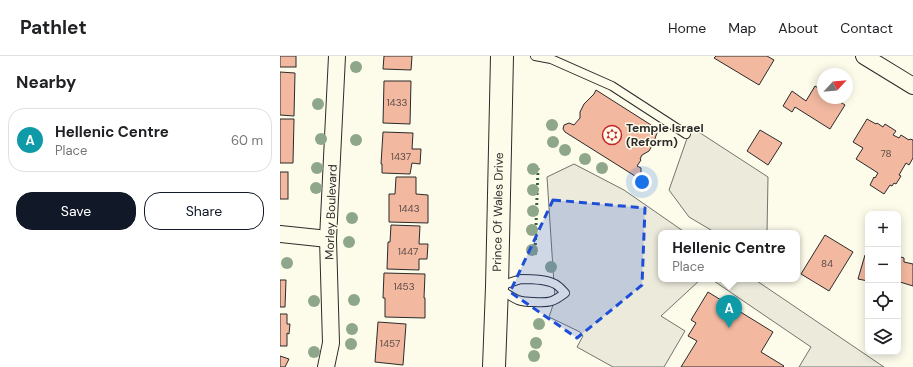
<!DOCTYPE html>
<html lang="en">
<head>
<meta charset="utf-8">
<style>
	:root { --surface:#fff; --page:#f2f2f2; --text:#202124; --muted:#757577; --line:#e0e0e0; --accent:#111827 }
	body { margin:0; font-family:"DM Sans",sans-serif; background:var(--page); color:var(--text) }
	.controls { position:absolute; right:12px; bottom:12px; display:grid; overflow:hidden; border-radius:8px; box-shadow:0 2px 10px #0003 }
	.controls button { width:36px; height:36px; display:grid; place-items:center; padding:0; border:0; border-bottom:1px solid var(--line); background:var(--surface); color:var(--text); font:20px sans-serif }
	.compass { position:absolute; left:537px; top:12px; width:36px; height:36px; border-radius:50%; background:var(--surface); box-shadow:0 2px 10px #0003; rotate:64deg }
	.you { position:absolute; left:362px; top:126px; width:14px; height:14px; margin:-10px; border:3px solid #fff; border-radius:50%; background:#1a73e8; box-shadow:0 0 0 6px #1a73e833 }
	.badge { display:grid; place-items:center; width:26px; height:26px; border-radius:50%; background:var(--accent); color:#fff; font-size:13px; font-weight:700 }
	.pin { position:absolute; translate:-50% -33px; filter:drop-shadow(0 1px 2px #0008) }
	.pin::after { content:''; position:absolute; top:21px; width:14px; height:12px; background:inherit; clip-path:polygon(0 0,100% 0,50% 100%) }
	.popup { position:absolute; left:378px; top:174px; width:142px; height:52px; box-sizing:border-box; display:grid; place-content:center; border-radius:8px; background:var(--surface); filter:drop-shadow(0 1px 3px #0005); font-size:13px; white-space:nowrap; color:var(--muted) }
	.popup b { font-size:15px; color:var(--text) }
	.popup::after { content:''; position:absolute; left:50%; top:100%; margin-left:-8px; border:8px solid transparent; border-top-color:var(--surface) }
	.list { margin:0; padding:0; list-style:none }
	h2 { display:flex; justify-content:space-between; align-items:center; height:52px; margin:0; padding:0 16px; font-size:17px }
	h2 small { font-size:13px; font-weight:400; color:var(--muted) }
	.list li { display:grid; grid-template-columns:26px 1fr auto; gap:12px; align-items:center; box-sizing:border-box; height:64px; margin:0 8px 8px; padding:0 8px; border:1px solid var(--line); border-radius:16px }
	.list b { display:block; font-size:15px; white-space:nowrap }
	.list p { margin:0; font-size:13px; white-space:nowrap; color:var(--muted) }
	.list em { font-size:13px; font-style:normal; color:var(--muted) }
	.actions { display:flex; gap:8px; padding:12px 16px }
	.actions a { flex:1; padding:9px 0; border:1px solid var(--accent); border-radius:16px; text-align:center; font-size:14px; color:var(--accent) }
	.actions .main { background:var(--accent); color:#fff }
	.icon { flex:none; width:22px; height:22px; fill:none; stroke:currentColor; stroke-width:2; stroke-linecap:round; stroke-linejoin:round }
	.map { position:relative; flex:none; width:633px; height:311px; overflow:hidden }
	header { display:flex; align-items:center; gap:24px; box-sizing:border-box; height:56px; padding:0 20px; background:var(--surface); border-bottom:1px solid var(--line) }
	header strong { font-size:19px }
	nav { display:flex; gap:22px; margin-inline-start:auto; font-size:14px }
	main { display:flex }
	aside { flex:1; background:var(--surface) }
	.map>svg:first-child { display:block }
</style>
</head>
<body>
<header>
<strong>Pathlet</strong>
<nav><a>Home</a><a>Map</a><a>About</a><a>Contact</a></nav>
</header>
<main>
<aside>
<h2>Nearby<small></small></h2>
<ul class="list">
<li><span class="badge" style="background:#0f9aa8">A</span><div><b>Hellenic Centre</b><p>Place</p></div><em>60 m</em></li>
</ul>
<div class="actions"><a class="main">Save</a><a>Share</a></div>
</aside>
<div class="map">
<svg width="633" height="311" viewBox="0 0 633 311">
	<rect width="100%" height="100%" fill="#fdfbea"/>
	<g fill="#eceadb" stroke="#74746e">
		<polygon points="411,71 488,121 487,177 436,177 409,161 389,134"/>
		<polygon points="294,108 344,134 406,177 381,177 381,223 421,223 381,260 405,275 384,311 333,311 297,291 303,280 300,276 269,261 275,243 267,121"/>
		<polygon points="431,223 474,223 604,311 519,311 531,291"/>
	</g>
	<g fill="#f2b8a0" stroke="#2b2b2b">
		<rect x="0" y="0" width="16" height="11"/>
		<polygon points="104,0 132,0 131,14 103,13"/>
		<polygon points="436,0 487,0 494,4 479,29 434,2"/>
		<polygon points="0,16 15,17 14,60 0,59"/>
		<polygon points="104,25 131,25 130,68 103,67"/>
		<polygon points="535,30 543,35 543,42 554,42 565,49 550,73 515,51 512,56 503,50 512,35 526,45"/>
		<polygon points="316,34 379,74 377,77 373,88 369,95 362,99 360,103 361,104 357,110 361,112 361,116 358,119 355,120 285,76 283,73 284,69 289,67 294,69 300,62 300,56 304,48 314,38"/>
		<polygon points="0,63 14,63 13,107 0,107"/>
		<polygon points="587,63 596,68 597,67 603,71 605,68 616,75 613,79 619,82 621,79 629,84 630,83 633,84 633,102 629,109 626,107 619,119 621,120 616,128 614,127 612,130 610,129 604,138 590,129 594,121 595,122 598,117 576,103 583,92 573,86"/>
		<polygon points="480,74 502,87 488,109 467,95"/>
		<polygon points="103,76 133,77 132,93 141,93 140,108 132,107 130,118 102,117 102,108 101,108"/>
		<rect x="0" y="116" width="8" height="27"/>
		<polygon points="116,121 136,121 136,138 148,139 148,167 109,166 109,138 115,138"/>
		<polygon points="111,169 140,170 139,188 148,188 147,203 139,203 139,214 107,213 108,186 110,186"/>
		<polygon points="545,179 573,196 549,235 521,218"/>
		<polygon points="585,199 588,200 588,225 578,223"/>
		<polygon points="618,200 624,202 624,206 633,208 633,230 620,226 618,232"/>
		<polygon points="104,217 145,218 144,242 145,242 145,262 105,261 105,242 103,242"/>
		<polygon points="0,224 6,224 5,251 0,251"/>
		<polygon points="428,236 493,276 481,296 504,310 503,311 401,311 417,285 408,280 416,267 411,264"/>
		<polygon points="0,258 7,258 7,268 10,268 9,278 7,277 7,290 0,290"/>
		<polygon points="98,266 126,268 123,309 95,306"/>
		<polygon points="0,300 9,303 5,311 0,311"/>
	</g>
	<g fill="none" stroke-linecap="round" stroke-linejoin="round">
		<defs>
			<g id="service">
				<polyline points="255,0 271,3 332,30 406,78"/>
				<path d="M241,223C252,223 266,223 275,228C279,230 282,234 285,237C273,246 270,247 254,246C249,246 243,246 238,244C231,241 224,236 217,231Z"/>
			</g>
			<g id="minor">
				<polyline points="584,0 633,30"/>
				<polyline points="0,178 48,183"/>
				<polyline points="46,311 51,287 48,183 57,0"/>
			</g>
			<polyline id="primary" points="214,311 217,231 222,0"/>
		</defs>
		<use href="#service" stroke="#2b2b2b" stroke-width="10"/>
		<use href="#minor" stroke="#2b2b2b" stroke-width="18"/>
		<use href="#primary" stroke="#2b2b2b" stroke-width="24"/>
		<use href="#service" stroke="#fdfbea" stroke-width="8"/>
		<use href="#minor" stroke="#fdfbea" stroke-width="16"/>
		<use href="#primary" stroke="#fdfbea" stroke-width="22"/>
		<polyline stroke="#34623c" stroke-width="3" stroke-dasharray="2 3" stroke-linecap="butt" points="255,199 258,112"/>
	</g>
	<g fill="#8ea78a">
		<circle cx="76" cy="11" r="6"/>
		<circle cx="38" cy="48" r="6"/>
		<circle cx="272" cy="69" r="6"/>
		<circle cx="41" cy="83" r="6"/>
		<circle cx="76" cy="84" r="6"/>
		<circle cx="273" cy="86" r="6"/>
		<circle cx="285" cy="94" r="6"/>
		<circle cx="305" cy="103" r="6"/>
		<circle cx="37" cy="112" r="6"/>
		<circle cx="322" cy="112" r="6"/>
		<circle cx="253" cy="113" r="6"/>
		<circle cx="36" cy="132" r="6"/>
		<circle cx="253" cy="134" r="6"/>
		<circle cx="253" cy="155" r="6"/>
		<circle cx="72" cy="162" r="6"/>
		<circle cx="252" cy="174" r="6"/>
		<circle cx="69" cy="186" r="6"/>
		<circle cx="252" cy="194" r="6"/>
		<circle cx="7" cy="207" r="6"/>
		<circle cx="271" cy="211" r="6"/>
		<circle cx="74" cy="244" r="6"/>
		<circle cx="34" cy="245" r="6"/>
		<circle cx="259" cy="268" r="6"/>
		<circle cx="72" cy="273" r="6"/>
		<circle cx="256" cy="287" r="6"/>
		<circle cx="71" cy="288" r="6"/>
		<circle cx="34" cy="296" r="6"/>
		<circle cx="254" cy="300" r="6"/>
	</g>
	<path fill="#1d4ed8" fill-opacity="0.2" stroke="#1d4ed8" stroke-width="3" stroke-dasharray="8 5" stroke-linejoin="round" d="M273,144L365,152L362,229L297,282L230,236Z"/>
	<defs>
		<symbol id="synagogue-ring" viewBox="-11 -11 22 22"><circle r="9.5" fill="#fdfbea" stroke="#c62828" stroke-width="1.5"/><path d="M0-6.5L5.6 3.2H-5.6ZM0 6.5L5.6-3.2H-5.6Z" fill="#c62828"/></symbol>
	</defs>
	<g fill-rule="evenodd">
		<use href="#synagogue-ring" x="321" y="68" width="22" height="22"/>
	</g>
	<g text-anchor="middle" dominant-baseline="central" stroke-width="3" stroke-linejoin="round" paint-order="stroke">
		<g font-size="10" fill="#5d4e48">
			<text x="117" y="46">1433</text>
			<text x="606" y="97">78</text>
			<text x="121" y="100">1437</text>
			<text x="129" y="152">1443</text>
			<text x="128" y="195">1447</text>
			<text x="547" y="207">84</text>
			<text x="124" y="230">1453</text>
			<text x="110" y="287">1457</text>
		</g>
		<g font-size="12" font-weight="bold" fill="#2b2b2b" stroke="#fdfbea" text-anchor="start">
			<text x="346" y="72">Temple Israel<tspan x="346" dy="14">(Reform)</tspan></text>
		</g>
		<g font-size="12" fill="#2b2b2b" stroke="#fdfbea">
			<text transform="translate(51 156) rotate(-88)">Morley Boulevard</text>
			<text transform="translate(218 156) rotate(-89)">Prince Of Wales Drive</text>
		</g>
	</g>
</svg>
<div class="controls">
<button>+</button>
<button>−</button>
<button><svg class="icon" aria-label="locate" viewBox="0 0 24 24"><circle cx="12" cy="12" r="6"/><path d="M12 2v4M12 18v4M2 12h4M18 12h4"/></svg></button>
<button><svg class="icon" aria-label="layers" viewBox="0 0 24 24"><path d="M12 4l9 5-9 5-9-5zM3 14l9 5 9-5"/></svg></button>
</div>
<svg class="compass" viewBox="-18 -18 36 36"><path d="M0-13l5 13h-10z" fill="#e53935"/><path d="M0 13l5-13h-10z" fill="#757577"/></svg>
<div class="you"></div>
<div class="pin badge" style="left:449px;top:272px;background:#0f9aa8">A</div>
<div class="popup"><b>Hellenic Centre</b>Place</div>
</div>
</main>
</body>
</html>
